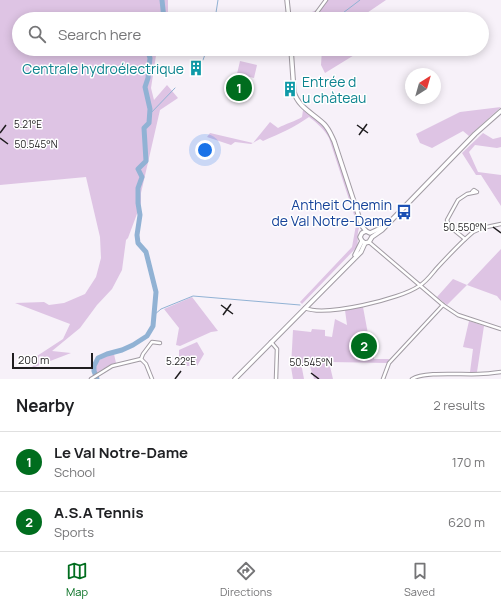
<!DOCTYPE html>
<html lang="en">
<head>
<meta charset="utf-8">
<style>
	:root { --surface:#fff; --page:#f6f6f6; --text:#202124; --muted:#757577; --line:#e0e0e0; --accent:#006d1e }
	body { margin:0; font-family:Manrope,sans-serif; background:var(--page); color:var(--text) }
	.compass { position:absolute; left:405px; top:68px; width:36px; height:36px; border-radius:50%; background:var(--surface); box-shadow:0 2px 10px #0003; rotate:37deg }
	.scale { position:absolute; left:12px; bottom:10px; width:81px; box-sizing:border-box; padding-left:4px; border:2px solid #1f1d1f; border-top:0; font-size:11px; line-height:14px; white-space:nowrap; color:#1f1d1f; -webkit-text-stroke:3px #fff; paint-order:stroke }
	.you { position:absolute; left:205px; top:150px; width:14px; height:14px; margin:-10px; border:3px solid #fff; border-radius:50%; background:#1a73e8; box-shadow:0 0 0 6px #1a73e833 }
	.badge { display:grid; place-items:center; width:26px; height:26px; border-radius:50%; background:var(--accent); color:#fff; font-size:13px; font-weight:700 }
	.pin { position:absolute; translate:-50% -50%; border:2px solid #fff; box-shadow:0 1px 4px #0006 }
	.list { margin:0; padding:0; list-style:none }
	h2 { display:flex; justify-content:space-between; align-items:center; height:52px; margin:0; padding:0 16px; font-size:17px }
	h2 small { font-size:13px; font-weight:400; color:var(--muted) }
	.list li { display:grid; grid-template-columns:26px 1fr auto; gap:12px; align-items:center; box-sizing:border-box; height:60px; padding:0 16px; border-top:1px solid var(--line) }
	.list b { display:block; font-size:15px; white-space:nowrap }
	.list p { margin:0; font-size:13px; white-space:nowrap; color:var(--muted) }
	.list em { font-size:13px; font-style:normal; color:var(--muted) }
	.icon { flex:none; width:22px; height:22px; fill:none; stroke:currentColor; stroke-width:2; stroke-linecap:round; stroke-linejoin:round }
	.map { position:relative; flex:none; width:501px; height:379px; overflow:hidden }
	.search { position:absolute; background:var(--surface); box-shadow:0 2px 10px #0003; left:12px; right:12px; top:12px; height:44px; display:flex; align-items:center; gap:10px; box-sizing:border-box; padding:0 14px; border-radius:22px; color:var(--muted); font-size:15px }
	.sheet { height:172px; background:var(--surface) }
	nav { display:flex; justify-content:space-around; align-items:center; box-sizing:border-box; height:56px; border-top:1px solid var(--line); background:var(--surface); font-size:11px; color:var(--muted) }
	nav a { display:grid; justify-items:center; gap:2px }
	nav .on { color:var(--accent) }
	.map>svg:first-child { display:block }
</style>
</head>
<body>
<div class="map">
<svg width="501" height="379" viewBox="0 0 501 379">
	<rect width="100%" height="100%" fill="#f7f1f9"/>
	<g fill="#dec4e4">
		<polygon points="0,0 168,0 168,19 19,19 19,49 157,49 151,88 154,100 167,85 178,98 160,110 141,193 141,203 128,238 126,240 122,270 112,289 97,305 80,328 52,351 71,353 32,368 37,356 63,339 70,324 15,303 44,302 49,305 64,303 85,294 96,277 101,258 100,237 86,177 0,185"/>
		<polygon points="325,0 386,0 358,19 294,19 317,10"/>
		<polygon points="322,49 364,49 325,73 321,65"/>
		<polygon points="240,61 257,65 254,78 237,74"/>
		<polygon points="501,107 469,136 463,131 432,148 420,143 416,134 460,112"/>
		<path d="M303,110L320,123L330,135L360,226C356,234 359,239 357,247L302,304L300,302L352,247L356,225V221L329,138C324,129 317,123 309,117C295,127 279,134 263,141L260,139L251,144L235,142L231,145L207,137L210,133L253,143L270,122L278,128C285,124 296,121 302,117Z"/>
		<polygon points="483,133 493,139 501,137 501,147 497,148 475,145 469,152 478,172 501,175 501,206 481,175 476,175 462,153"/>
		<polygon points="501,249 501,301 497,296 467,285 447,305 437,297 453,279 467,285"/>
		<polygon points="192,297 218,331 211,332 180,346 176,345 179,328 164,309"/>
		<polygon points="363,307 368,334 373,335 374,359 389,359 388,363 329,362 333,379 314,379 309,363 301,363 304,379 293,379 291,367 293,330 311,332 312,329 325,330 325,336 332,337 335,319 347,325 345,310"/>
		<polygon points="469,321 484,326 477,372 470,372 473,349 463,347"/>
		<polygon points="197,342 204,354 197,366 179,366 179,350"/>
		<path d="M114,354L116,363L110,365L96,373C94,361 103,356 114,354Z"/>
	</g>
	<g fill="none" stroke-linecap="round" stroke-linejoin="round">
		<g stroke="#91b2d4" stroke-width="1">
			<polyline points="215,19 218,0"/>
			<polyline points="335,19 360,0"/>
			<polyline points="203,60 207,49"/>
			<polyline points="149,115 175,88"/>
			<polyline points="154,315 161,309 193,296 300,305"/>
		</g>
		<g stroke="#91b2d4" stroke-width="5">
			<polyline points="162,0 164,19"/>
			<polyline points="97,379 94,371 94,366 98,358 107,354 122,350 133,345 147,336 153,326 156,292 146,252 138,243 137,235 140,215 138,203 138,188 142,177 138,169 146,161 144,128 149,123 150,109 145,87 148,78 150,58 147,49"/>
		</g>
		<defs>
			<g id="minor">
				<polyline points="312,19 326,0"/>
				<polyline points="465,239 449,226 447,220 458,200 467,194 477,192 474,190 472,192"/>
				<polyline points="369,242 443,305 458,315 501,329"/>
				<path d="M305,308C325,317 401,299 419,286C426,282 431,275 436,269C448,256 460,243 473,232L482,228L501,224"/>
				<polyline points="271,342 277,349 276,379"/>
				<polyline points="141,359 143,354 152,342 160,343"/>
				<polyline points="91,379 112,366 141,359 146,364 152,379"/>
				<polyline points="383,379 389,363 443,305"/>
				<path d="M412,379C424,371 463,375 479,374C486,374 494,373 501,372"/>
			</g>
			<g id="major">
				<polyline points="287,0 289,19"/>
				<path d="M291,49L294,92C298,107 314,114 324,124C329,129 331,135 334,141L362,226L366,231"/>
				<polyline points="362,241 365,243 369,242 372,237 382,230 475,134 501,111"/>
				<polyline points="355,255 362,241 360,237 362,233 366,231 370,233 383,227"/>
				<polyline points="235,379 361,252 365,243"/>
			</g>
		</defs>
		<use href="#minor" stroke="#a19ba3" stroke-width="4.5"/>
		<use href="#major" stroke="#a19ba3" stroke-width="5.5"/>
		<use href="#minor" stroke="#fff" stroke-width="2.5"/>
		<use href="#major" stroke="#fff" stroke-width="3.5"/>
	</g>
	<path fill="none" stroke="#1f1d1f" stroke-width="1.5" d="M357,125L368,133M0,133L6,125M359,135L367,124M0,138L8,144M493,227L501,233M221,305L233,314M223,315L231,304M311,373L319,379M175,379L181,371"/>
	<defs>
		<symbol id="building-bare" viewBox="-9 -9 18 18"><path d="M-4-6H4V6H1V3H-1V6H-4ZM-2.5-4.3h1.7v1.8h-1.7ZM.8-4.3h1.7v1.8H.8ZM-2.5-1h1.7V.8h-1.7ZM.8-1h1.7V.8H.8Z" fill="#0f9aa8" stroke="#fff" stroke-width="2.5" paint-order="stroke"/></symbol>
		<symbol id="bus-bare" viewBox="-9 -9 18 18"><path d="M-5-6H5V4H4V6H2V4H-2V6H-4V4H-5ZM-3.5-4V0h7V-4ZM-3.5 1.2v1.5H-2V1.2ZM2 1.2v1.5H3.5V1.2Z" fill="#1a4fb4" stroke="#fff" stroke-width="2.5" paint-order="stroke"/></symbol>
	</defs>
	<g fill-rule="evenodd">
		<use href="#building-bare" x="185" y="57" width="22" height="22"/>
		<use href="#building-bare" x="279" y="78" width="22" height="22"/>
		<use href="#bus-bare" x="393" y="201" width="22" height="22"/>
	</g>
	<g text-anchor="middle" dominant-baseline="central" stroke-width="3" stroke-linejoin="round" paint-order="stroke">
		<g font-size="14" fill="#0d838f" stroke="#fff" text-anchor="end">
			<text x="184" y="68">Centrale hydroélectrique</text>
			<text x="302" y="81" text-anchor="start">Entrée d<tspan x="302" dy="16">u chàteau</tspan></text>
		</g>
		<g font-size="14" fill="#164399" stroke="#fff" text-anchor="end">
			<text x="392" y="204">Antheit Chemin<tspan x="392" dy="16">de Val Notre-Dame</tspan></text>
		</g>
	</g>
	<g font-size="10" text-anchor="middle" fill="#1f1d1f" stroke="#fff" stroke-width="3" stroke-linejoin="round" paint-order="stroke">
		<text x="28" y="128">5.21°E</text>
		<text x="36" y="148">50.545°N</text>
		<text x="465" y="231">50.550°N</text>
		<text x="181" y="365">5.22°E</text>
		<text x="311" y="366">50.545°N</text>
	</g>
</svg>
<svg class="compass" viewBox="-18 -18 36 36"><path d="M0-13l5 13h-10z" fill="#e53935"/><path d="M0 13l5-13h-10z" fill="#757577"/></svg>
<div class="scale">200 m</div>
<div class="you"></div>
<div class="pin badge" style="left:239px;top:88px">1</div>
<div class="pin badge" style="left:364px;top:346px">2</div>
<div class="search"><svg class="icon" aria-label="search" viewBox="0 0 24 24"><circle cx="10" cy="10" r="6"/><path d="M15 15l6 6"/></svg>Search here</div>
</div>
<section class="sheet">
<h2>Nearby<small>2 results</small></h2>
<ul class="list">
<li><span class="badge">1</span><div><b>Le Val Notre-Dame</b><p>School</p></div><em>170 m</em></li>
<li><span class="badge">2</span><div><b>A.S.A Tennis</b><p>Sports</p></div><em>620 m</em></li>
</ul>
</section>
<nav>
<a class="on"><svg class="icon" aria-label="map" viewBox="0 0 24 24"><path d="M3 6l6-2 6 2 6-2v14l-6 2-6-2-6 2zM9 4v14M15 6v14"/></svg>Map</a>
<a><svg class="icon" aria-label="directions" viewBox="0 0 24 24"><path d="M12 3l9 9-9 9-9-9zM9 14v-3h6M13 9l2 2-2 2"/></svg>Directions</a>
<a><svg class="icon" aria-label="saved" viewBox="0 0 24 24"><path d="M7 4h10v16l-5-4-5 4z"/></svg>Saved</a>
</nav>
</body>
</html>
